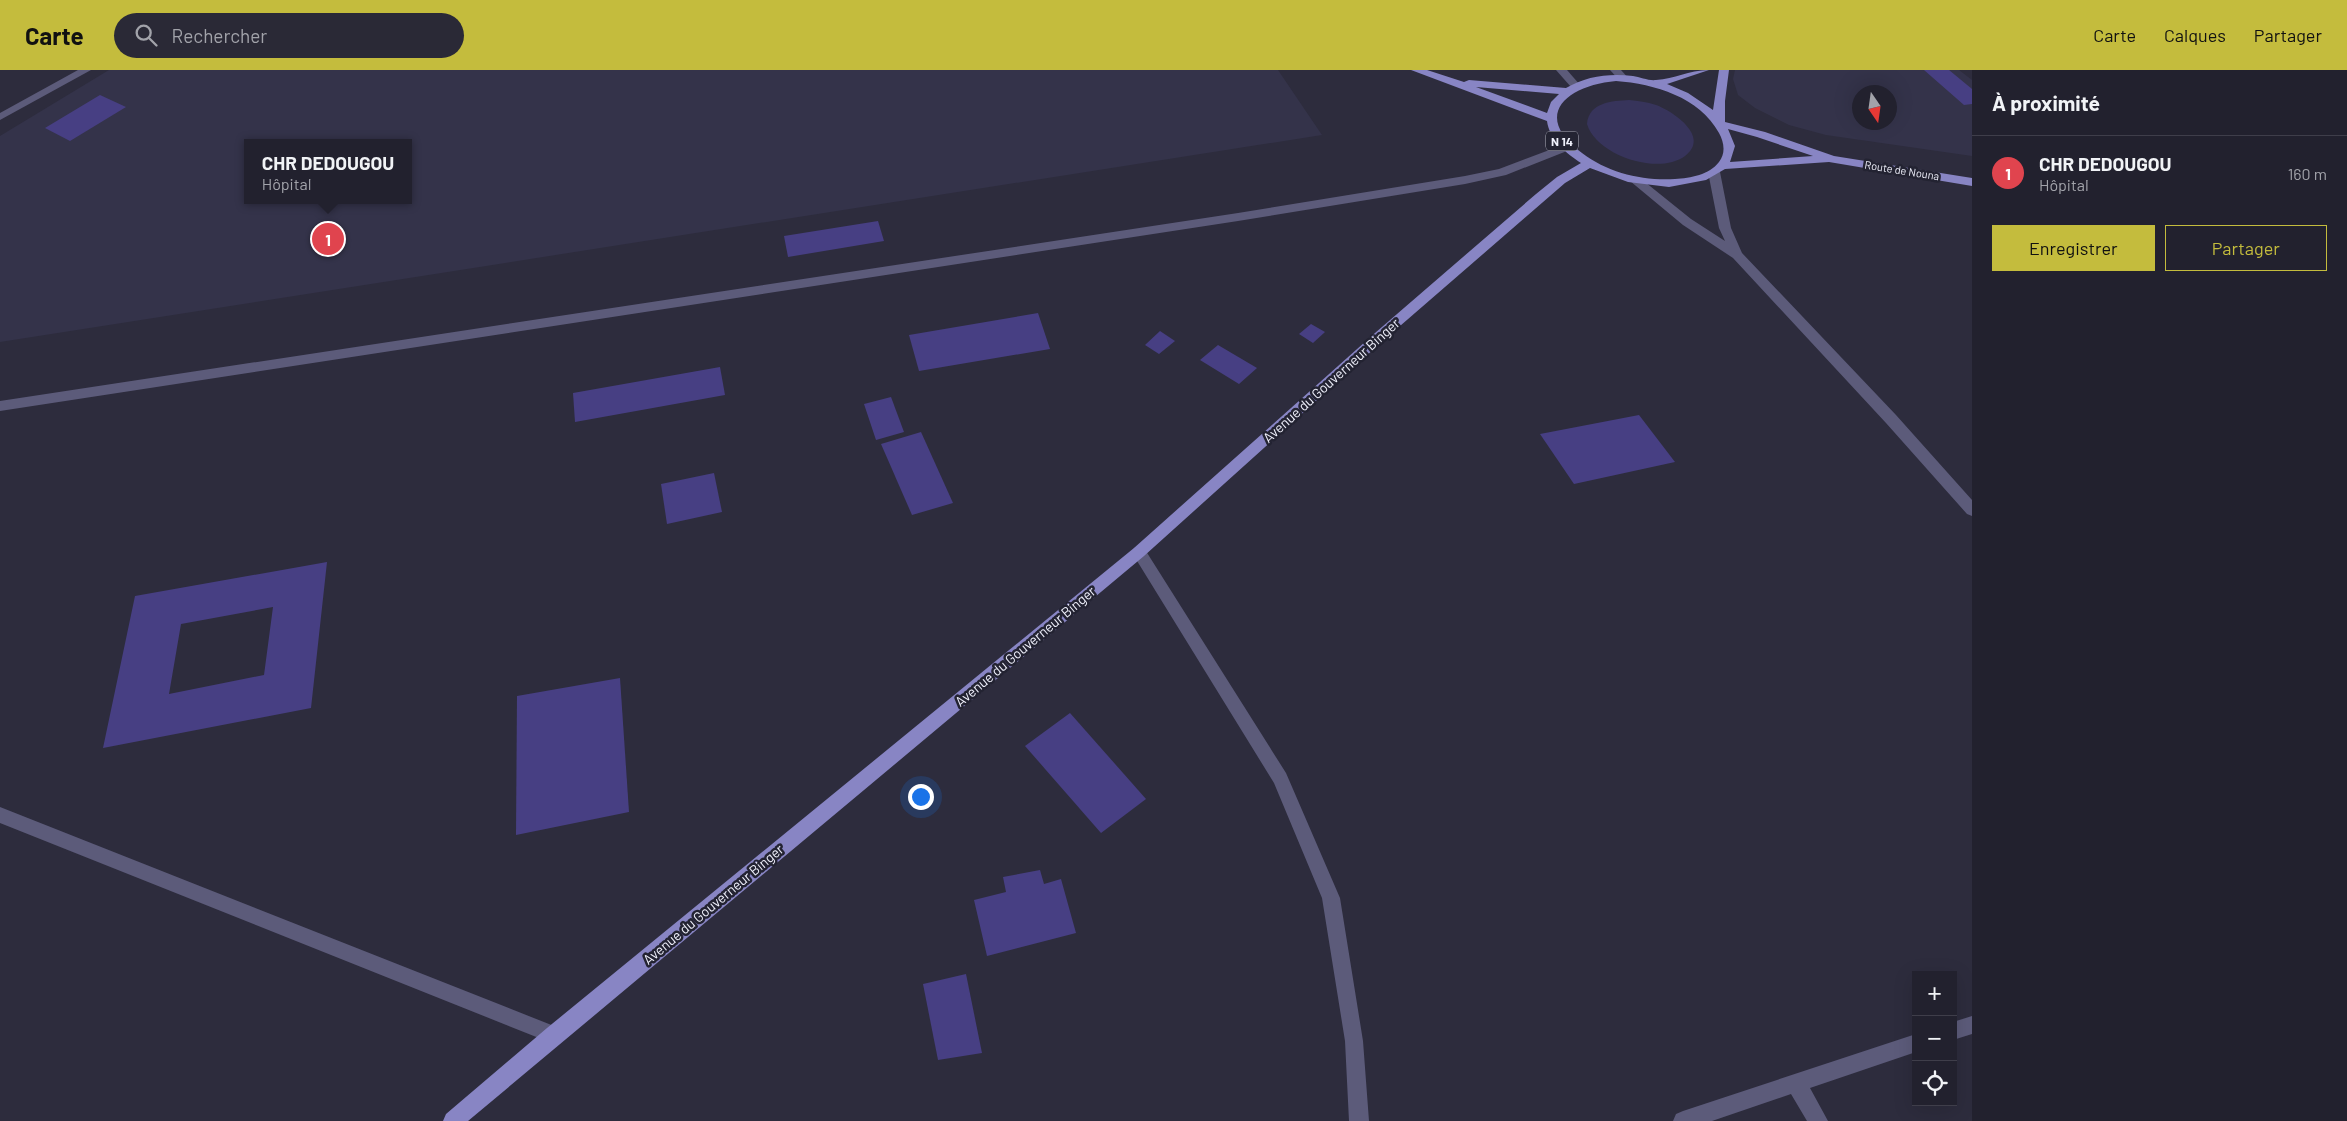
<!DOCTYPE html>
<html lang="fr">
<head>
<meta charset="utf-8">
<style>
	:root { --surface:#22212e; --page:#2a2936; --text:#f1f3f6; --muted:#a2a3aa; --line:#3f3e4a; --accent:#c4bc3d }
	body { margin:0; font-family:Barlow,sans-serif; background:var(--page); color:var(--text) }
	.controls { position:absolute; right:15px; bottom:15px; display:grid; overflow:hidden; border-radius:0px; box-shadow:0 5px 20px #0002 }
	.controls button { width:45px; height:45px; display:grid; place-items:center; padding:0; border:0; border-bottom:1px solid var(--line); background:var(--surface); color:var(--text); font:25px sans-serif }
	.compass { position:absolute; left:1852px; top:15px; width:45px; height:45px; border-radius:50%; background:var(--surface); box-shadow:0 5px 20px #0002; rotate:167deg }
	.you { position:absolute; left:920px; top:726px; width:18px; height:18px; margin:-12px; border:4px solid #fff; border-radius:50%; background:#1a73e8; box-shadow:0 0 0 8px #1a73e833 }
	.badge { display:grid; place-items:center; width:32px; height:32px; border-radius:50%; background:var(--accent); color:#fff; font-size:16px; font-weight:700 }
	.pin { position:absolute; translate:-50% -50%; border:2px solid #fff; box-shadow:0 1px 5px #0006 }
	.popup { position:absolute; left:244px; top:69px; width:168px; height:65px; box-sizing:border-box; display:grid; place-content:center; border-radius:0px; background:var(--surface); filter:drop-shadow(0 1px 4px #0005); font-size:16px; white-space:nowrap; color:var(--muted) }
	.popup b { font-size:19px; color:var(--text) }
	.popup::after { content:''; position:absolute; left:50%; top:100%; margin-left:-10px; border:10px solid transparent; border-top-color:var(--surface) }
	.list { margin:0; padding:0; list-style:none }
	h2 { display:flex; justify-content:space-between; align-items:center; height:65px; margin:0; padding:0 20px; font-size:21px }
	h2 small { font-size:16px; font-weight:400; color:var(--muted) }
	.list li { display:grid; grid-template-columns:32px 1fr auto; gap:15px; align-items:center; box-sizing:border-box; height:75px; padding:0 20px; border-top:1px solid var(--line) }
	.list b { display:block; font-size:19px; white-space:nowrap }
	.list p { margin:0; font-size:16px; white-space:nowrap; color:var(--muted) }
	.list em { font-size:16px; font-style:normal; color:var(--muted) }
	.actions { display:flex; gap:10px; padding:15px 20px }
	.actions a { flex:1; padding:11px 0; border:1px solid var(--accent); border-radius:0px; text-align:center; font-size:18px; color:var(--accent) }
	.actions .main { background:var(--accent); color:#111 }
	.icon { flex:none; width:28px; height:28px; fill:none; stroke:currentColor; stroke-width:2; stroke-linecap:round; stroke-linejoin:round }
	.map { position:relative; flex:none; width:1972px; height:1051px; overflow:hidden }
	header { display:flex; align-items:center; gap:30px; box-sizing:border-box; height:70px; padding:0 25px; background:var(--accent); color:#111 }
	header strong { font-size:24px }
	nav { display:flex; gap:28px; margin-inline-start:auto; font-size:18px }
	.search { width:350px; height:45px; background:var(--page); display:flex; align-items:center; gap:12px; box-sizing:border-box; padding:0 18px; border-radius:28px; color:var(--muted); font-size:19px }
	main { display:flex }
	aside { flex:1; background:var(--surface) }
	.map>svg:first-child { display:block }
</style>
</head>
<body>
<header>
<strong>Carte</strong>
<div class="search"><svg class="icon" aria-label="search" viewBox="0 0 24 24"><circle cx="10" cy="10" r="6"/><path d="M15 15l6 6"/></svg>Rechercher</div>
<nav><a>Carte</a><a>Calques</a><a>Partager</a></nav>
</header>
<main>
<div class="map">
<svg width="1972" height="1051" viewBox="0 0 1972 1051">
	<rect width="100%" height="100%" fill="#2d2c3d"/>
	<g fill="#34334a" fill-rule="evenodd">
		<path d="M109,0H1278L1322,65L0,272V66ZM248,73H408V130H248Z"/>
		<path d="M1735,0H1959L1972,10V86L1826,65L1789,55L1755,38L1738,25L1733,9ZM1860,22H1890V52H1860Z"/>
	</g>
	<path fill="#37345b" d="M1629,30C1638,31 1647,32 1656,35C1673,41 1711,67 1685,86C1658,106 1596,85 1587,54C1589,32 1612,31 1629,30Z"/>
	<g fill="#473f83" fill-rule="evenodd">
		<polygon points="1924,0 1949,0 1972,19 1972,34 1964,35"/>
		<polygon points="100,25 126,37 70,71 45,58"/>
		<polygon points="878,151 884,171 788,187 784,166"/>
		<polygon points="1038,243 1050,279 919,301 909,265"/>
		<polygon points="1311,254 1325,262 1313,273 1299,264"/>
		<polygon points="1160,261 1175,271 1159,284 1145,275"/>
		<polygon points="1218,275 1257,298 1239,314 1200,290"/>
		<polygon points="720,297 725,325 575,352 573,323"/>
		<polygon points="891,327 904,362 876,370 864,334"/>
		<polygon points="1639,345 1675,392 1574,414 1540,364"/>
		<polygon points="921,362 953,433 912,445 881,374"/>
		<polygon points="714,403 722,442 667,454 661,414"/>
		<path d="M327,492L311,638L103,678L135,526ZM273,537L264,605L169,624L181,554Z"/>
		<polygon points="620,608 629,742 516,765 517,626"/>
		<polygon points="1070,643 1146,729 1101,763 1025,676"/>
		<polygon points="1040,800 1044,814 1061,809 1076,863 987,886 974,830 1006,822 1003,807"/>
		<polygon points="966,904 982,983 938,990 923,914"/>
	</g>
	<g fill="none" stroke-linecap="round" stroke-linejoin="round">
		<g fill="#5c5b7a" fill-rule="evenodd">
			<polygon points="78,0 91,0 0,50 0,43"/>
			<polygon points="1556,0 1567,0 1580,15 1575,18 1571,17"/>
			<polygon points="1610,0 1621,0 1629,9 1628,11 1620,11"/>
			<polygon points="1568,73 1574,77 1572,79 1506,105 1465,114 1238,151 0,341 0,331 1238,143 1465,106 1499,99"/>
			<polygon points="1714,98 1720,102 1731,158 1742,183 1896,345 1972,430 1972,446 1967,444 1886,353 1733,188 1683,155 1630,111 1632,108 1640,108 1691,149 1725,171 1719,158 1708,102"/>
			<polygon points="1139,476 1144,478 1286,703 1340,828 1363,971 1369,1051 1349,1051 1345,971 1322,828 1274,713 1134,486 1132,482 1134,478"/>
			<polygon points="0,737 554,956 561,958 563,965 561,972 554,974 0,753"/>
			<polygon points="1972,946 1972,964 1953,970 1953,952"/>
			<polygon points="1916,964 1916,982 1810,1018 1828,1051 1807,1051 1791,1024 1712,1051 1673,1051 1676,1044 1683,1041"/>
		</g>
		<path fill="#8885c4" fill-rule="evenodd" d="M1411,0H1427L1464,12L1469,10L1566,18C1586,6 1610,3 1633,6C1640,7 1649,11 1656,10C1675,9 1688,0 1709,0L1667,14L1688,23L1713,40L1719,0H1729L1725,31V52L1765,62L1834,86L1972,108V116L1829,92L1725,99L1706,110L1669,117L1628,112L1590,98L1565,113L1385,269L1144,486L468,1051H443L446,1044L547,958L1134,478L1375,263L1536,124L1557,107L1581,93C1567,84 1549,69 1547,51ZM1616,11C1655,14 1699,27 1719,63C1724,72 1726,83 1719,92C1709,105 1691,108 1675,109C1643,111 1608,103 1582,83C1530,45 1568,15 1616,11ZM1476,17L1559,24L1551,32L1547,43ZM1728,59L1757,67L1813,86L1730,92L1735,76Z"/>
	</g>
	<g text-anchor="middle" dominant-baseline="central" stroke-width="5" stroke-linejoin="round" paint-order="stroke">
		<g font-size="11" fill="#eff0fb" stroke="#232332">
			<text transform="translate(1902 100) rotate(9)">Route de Nouna</text>
		</g>
		<rect fill="#232332" stroke="#b2b2bf" stroke-width="1" x="1546" y="61.5" width="32" height="19" rx="4"/>
		<g font-size="12" font-weight="bold" fill="#eff0fb">
			<text x="1562" y="71">N 14</text>
		</g>
		<g font-size="14" fill="#eff0fb" stroke="#232332">
			<text transform="translate(1331 310) rotate(-42)">Avenue du Gouverneur Binger</text>
			<text transform="translate(1025 576) rotate(-40)">Avenue du Gouverneur Binger</text>
			<text transform="translate(713 834) rotate(-40)">Avenue du Gouverneur Binger</text>
		</g>
	</g>
</svg>
<div class="controls">
<button>+</button>
<button>−</button>
<button><svg class="icon" aria-label="locate" viewBox="0 0 24 24"><circle cx="12" cy="12" r="6"/><path d="M12 2v4M12 18v4M2 12h4M18 12h4"/></svg></button>
</div>
<svg class="compass" viewBox="-18 -18 36 36"><path d="M0-13l5 13h-10z" fill="#e53935"/><path d="M0 13l5-13h-10z" fill="#a2a3aa"/></svg>
<div class="you"></div>
<div class="pin badge" style="left:328px;top:169px;background:#e0444e">1</div>
<div class="popup"><b>CHR DEDOUGOU</b>Hôpital</div>
</div>
<aside>
<h2>À proximité<small></small></h2>
<ul class="list">
<li><span class="badge" style="background:#e0444e">1</span><div><b>CHR DEDOUGOU</b><p>Hôpital</p></div><em>160 m</em></li>
</ul>
<div class="actions"><a class="main">Enregistrer</a><a>Partager</a></div>
</aside>
</main>
</body>
</html>
